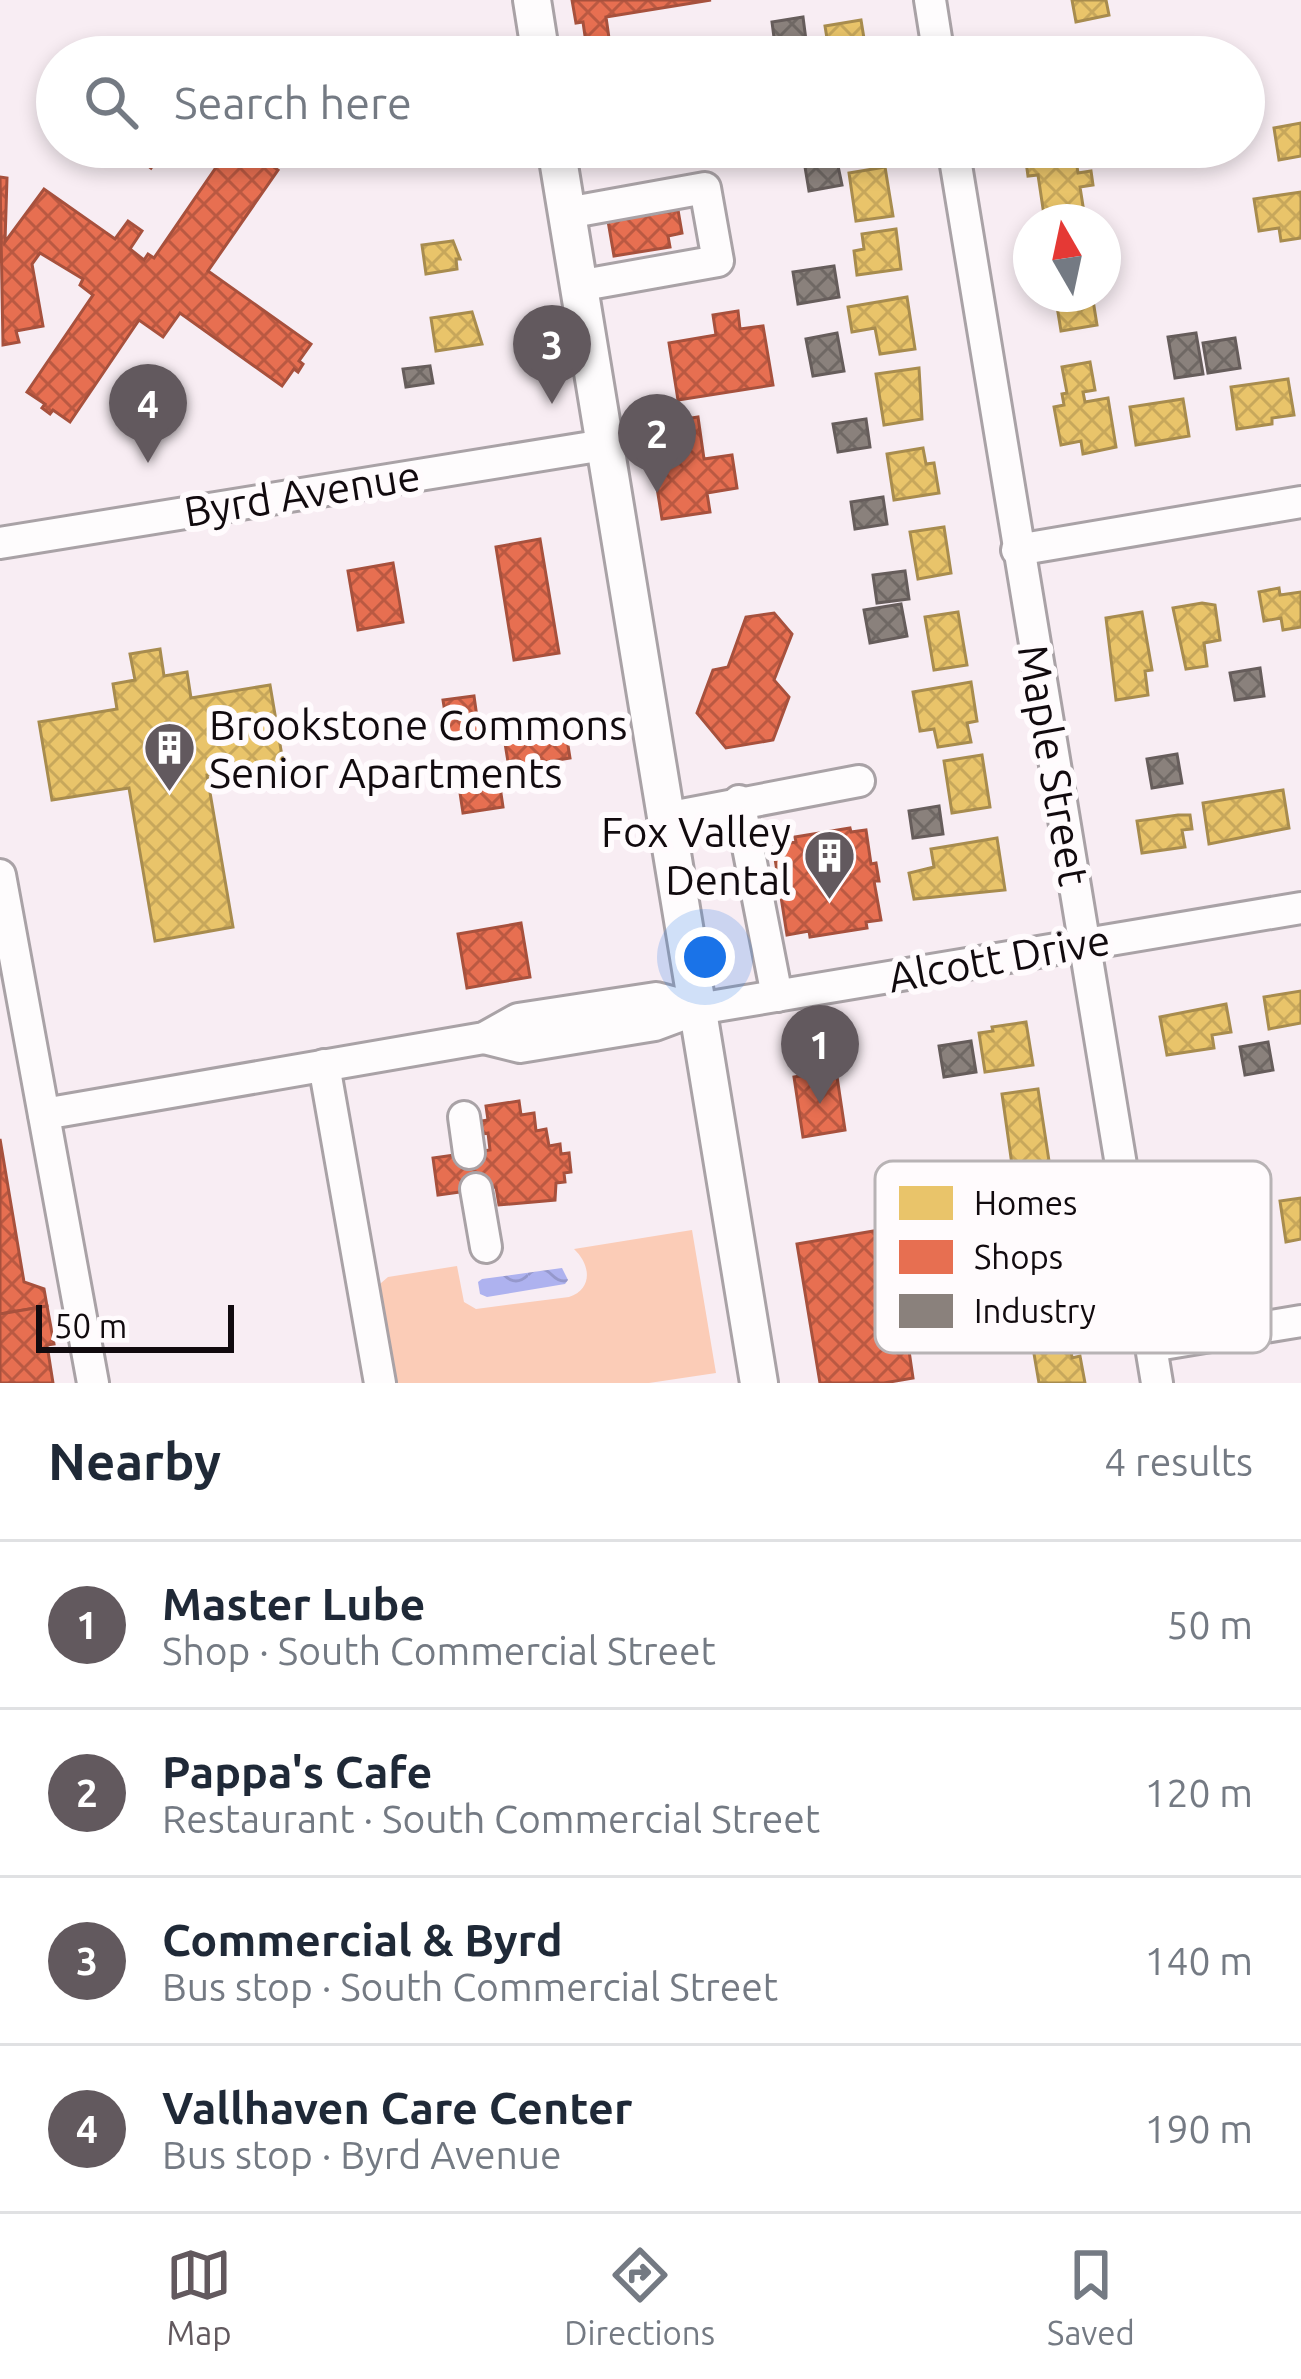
<!DOCTYPE html>
<html lang="en">
<head>
<meta charset="utf-8">
<style>
	:root { --surface:#fff; --page:#f6f6f7; --text:#1f2937; --muted:#747a83; --line:#e0e1e3; --accent:#62595e }
	body { margin:0; font-family:Ubuntu,sans-serif; background:var(--page); color:var(--text) }
	.compass { position:absolute; left:1013px; top:204px; width:108px; height:108px; border-radius:50%; background:var(--surface); box-shadow:0 6px 18px #0003; rotate:351deg }
	.scale { position:absolute; left:36px; bottom:30px; width:198px; box-sizing:border-box; padding-left:12px; border:6px solid #110a0e; border-top:0; font-size:33px; line-height:42px; white-space:nowrap; color:#110a0e; -webkit-text-stroke:9px #fffbfd; paint-order:stroke }
	.you { position:absolute; left:705px; top:957px; width:42px; height:42px; margin:-30px; border:9px solid #fff; border-radius:50%; background:#1a73e8; box-shadow:0 0 0 18px #1a73e833 }
	.badge { display:grid; place-items:center; width:78px; height:78px; border-radius:50%; background:var(--accent); color:#fff; font-size:39px; font-weight:700 }
	.pin { position:absolute; translate:-50% -99px; filter:drop-shadow(0 3px 6px #0008) }
	.pin::after { content:''; position:absolute; top:63px; width:42px; height:36px; background:inherit; clip-path:polygon(0 0,100% 0,50% 100%) }
	.list { margin:0; padding:0; list-style:none }
	h2 { display:flex; justify-content:space-between; align-items:center; height:156px; margin:0; padding:0 48px; font-size:51px }
	h2 small { font-size:39px; font-weight:400; color:var(--muted) }
	.list li { display:grid; grid-template-columns:78px 1fr auto; gap:36px; align-items:center; box-sizing:border-box; height:168px; padding:0 48px; border-top:3px solid var(--line) }
	.list b { display:block; font-size:45px; white-space:nowrap }
	.list p { margin:0; font-size:39px; white-space:nowrap; color:var(--muted) }
	.list em { font-size:39px; font-style:normal; color:var(--muted) }
	.icon { flex:none; width:66px; height:66px; fill:none; stroke:currentColor; stroke-width:2; stroke-linecap:round; stroke-linejoin:round }
	.map { position:relative; flex:none; width:1301px; height:1383px; overflow:hidden }
	.search { position:absolute; background:var(--surface); box-shadow:0 6px 18px #0003; left:36px; right:36px; top:36px; height:132px; display:flex; align-items:center; gap:30px; box-sizing:border-box; padding:0 42px; border-radius:66px; color:var(--muted); font-size:45px }
	.sheet { height:828px; background:var(--surface) }
	nav { display:flex; justify-content:space-around; align-items:center; box-sizing:border-box; height:168px; border-top:3px solid var(--line); background:var(--surface); font-size:33px; color:var(--muted) }
	nav a { display:grid; justify-items:center; gap:6px }
	nav .on { color:var(--accent) }
	.map>svg:first-child { display:block }
</style>
</head>
<body>
<div class="map">
<svg width="1301" height="1383" viewBox="0 0 1301 1383">
	<defs>
		<pattern id="water-waves" width="16" height="10" patternUnits="userSpaceOnUse" patternTransform="scale(3)"><rect width="16" height="10" fill="#aeb2ef"/><path d="M0 5q4-4 8 0t8 0" fill="none" stroke="#9598cc"/></pattern>
		<pattern id="homes-cross-hatch" width="8" height="8" patternUnits="userSpaceOnUse" patternTransform="scale(3)"><rect width="8" height="8" fill="#e9c46a"/><path d="M0 0l8 8M0 8l8-8" fill="none" stroke="#c7a75b"/></pattern>
		<pattern id="shops-cross-hatch" width="8" height="8" patternUnits="userSpaceOnUse" patternTransform="scale(3)"><rect width="8" height="8" fill="#e76f51"/><path d="M0 0l8 8M0 8l8-8" fill="none" stroke="#ba5942"/></pattern>
		<pattern id="industry-cross-hatch" width="8" height="8" patternUnits="userSpaceOnUse" patternTransform="scale(3)"><rect width="8" height="8" fill="#8a817c"/><path d="M0 0l8 8M0 8l8-8" fill="none" stroke="#6f6864"/></pattern>
	</defs>
	<rect width="100%" height="100%" fill="#f8edf3"/>
	<path fill="#fbccb7" d="M692,1230L716,1373L649,1383H391L374,1289L388,1277L457,1266L464,1302L476,1309L569,1297C593,1289 591,1265 574,1249Z"/>
	<polygon fill="url(#water-waves)" points="562,1268 568,1280 565,1284 487,1297 480,1294 478,1282 482,1279"/>
	<g fill="url(#homes-cross-hatch)" stroke="#a88c4e" stroke-width="3">
		<polygon points="1072,0 1106,0 1109,15 1076,22"/>
		<polygon points="861,20 867,57 830,57 825,26"/>
		<polygon points="1301,123 1301,156 1279,160 1274,128"/>
		<polygon points="1024,147 1074,147 1078,173 1091,171 1093,185 1080,187 1085,219 1045,222 1038,175 1028,176"/>
		<polygon points="885,167 893,216 856,221 849,173"/>
		<polygon points="1301,192 1301,238 1281,241 1279,228 1259,231 1254,199"/>
		<polygon points="896,229 901,269 857,275 854,251 864,249 862,234"/>
		<polygon points="453,241 460,259 456,259 457,269 426,274 422,245"/>
		<polygon points="1055,294 1092,294 1097,325 1061,331"/>
		<polygon points="907,297 915,349 880,354 875,328 852,332 848,307"/>
		<polygon points="472,312 482,344 436,351 431,318"/>
		<polygon points="1090,362 1095,390 1083,392 1085,402 1108,398 1116,447 1083,454 1081,441 1061,445 1054,407 1064,405 1062,394 1067,393 1062,367"/>
		<polygon points="919,368 922,419 884,425 876,374"/>
		<polygon points="1288,379 1294,415 1272,418 1272,424 1237,429 1231,387"/>
		<polygon points="1183,399 1189,436 1136,445 1130,407"/>
		<polygon points="923,448 926,464 934,463 939,493 894,500 887,454"/>
		<polygon points="944,527 951,573 918,579 910,532"/>
		<polygon points="1279,588 1280,595 1301,592 1301,627 1283,630 1281,618 1264,621 1259,592"/>
		<polygon points="1202,603 1215,605 1220,640 1204,643 1207,666 1186,669 1173,608"/>
		<polygon points="958,612 967,665 934,670 925,617"/>
		<polygon points="1142,612 1152,670 1145,671 1148,695 1116,700 1106,618"/>
		<polygon points="160,649 164,676 187,672 191,698 270,685 283,762 207,775 233,927 155,941 129,788 52,800 39,722 117,709 113,684 135,680 130,654"/>
		<polygon points="971,682 977,721 967,723 971,742 938,747 934,729 920,731 913,692"/>
		<polygon points="982,755 990,807 952,813 944,761"/>
		<polygon points="1283,790 1289,828 1209,844 1203,803"/>
		<polygon points="1178,815 1190,815 1192,829 1182,830 1185,847 1142,853 1137,821"/>
		<polygon points="997,838 1005,890 914,899 909,873 934,867 931,849"/>
		<polygon points="1301,991 1301,1023 1269,1029 1264,997"/>
		<polygon points="1226,1004 1231,1032 1212,1035 1214,1048 1167,1055 1160,1017"/>
		<polygon points="1026,1022 1033,1065 985,1072 979,1033 993,1031 992,1027"/>
		<polygon points="1038,1089 1051,1174 1014,1179 1002,1094"/>
		<polygon points="1301,1198 1301,1239 1286,1242 1280,1201"/>
		<polygon points="1070,1342 1072,1358 1080,1356 1085,1383 1039,1383 1033,1348"/>
	</g>
	<g fill="url(#shops-cross-hatch)" stroke="#a7513d" stroke-width="3">
		<polygon points="572,0 711,0 606,17 609,38 586,43 583,22 576,23"/>
		<polygon points="124,147 166,147 151,168"/>
		<polygon points="230,147 245,147 253,152 256,148 264,154 261,158 278,170 208,271 311,344 299,361 303,364 298,372 294,369 282,386 180,313 163,337 139,320 70,422 53,410 50,414 42,408 45,404 27,392 93,295 80,285 83,279 40,253 32,264 43,326 16,331 19,342 3,345 0,177 7,178 5,242 44,189 115,239 128,221 142,231 130,249 144,260 148,254 154,258"/>
		<polygon points="322,147 354,147 356,159 325,165"/>
		<polygon points="678,210 682,233 668,236 670,247 614,256 608,221"/>
		<polygon points="738,311 740,329 763,326 773,385 678,400 669,343 716,335 713,315"/>
		<polygon points="698,417 704,459 732,455 737,488 707,493 710,512 662,519 647,425"/>
		<polygon points="540,539 559,653 514,660 496,547"/>
		<polygon points="393,563 403,622 358,630 348,571"/>
		<polygon points="774,613 792,634 774,680 789,697 773,740 726,748 697,713 713,670 728,667 746,617"/>
		<polygon points="474,696 480,739 450,744 443,700"/>
		<polygon points="565,727 570,758 509,768 504,737"/>
		<polygon points="499,780 503,807 463,813 459,786"/>
		<polygon points="850,828 851,832 866,830 871,864 876,863 879,881 874,881 881,920 866,922 867,928 810,937 809,931 787,935 773,846 796,842 795,837"/>
		<polygon points="521,923 530,977 467,988 458,934"/>
		<polygon points="836,1070 845,1130 803,1137 794,1077"/>
		<polygon points="519,1101 521,1115 534,1113 536,1131 546,1129 549,1146 560,1144 561,1154 569,1153 571,1172 564,1173 565,1182 556,1183 555,1200 499,1205 496,1187 438,1195 433,1158 490,1150 488,1133 478,1135 476,1122 488,1120 486,1106"/>
		<polygon points="0,1139 24,1282 44,1289 47,1306 0,1314"/>
		<polygon points="891,1228 913,1378 884,1383 820,1383 797,1244"/>
		<polygon points="47,1306 54,1344 47,1345 53,1383 0,1383 0,1314"/>
	</g>
	<g fill="url(#industry-cross-hatch)" stroke="#665d5b" stroke-width="3">
		<polygon points="803,17 807,48 776,53 772,22"/>
		<polygon points="837,161 842,185 809,191 805,167"/>
		<polygon points="834,266 839,297 798,304 793,272"/>
		<polygon points="837,333 844,371 813,376 806,339"/>
		<polygon points="1196,333 1203,374 1175,378 1168,337"/>
		<polygon points="1235,338 1240,368 1208,373 1203,343"/>
		<polygon points="430,366 433,383 406,387 403,369"/>
		<polygon points="866,419 870,447 838,452 833,424"/>
		<polygon points="883,497 887,524 855,529 851,502"/>
		<polygon points="905,571 909,599 877,603 873,575"/>
		<polygon points="901,604 907,636 870,643 864,610"/>
		<polygon points="1260,668 1264,696 1235,700 1230,673"/>
		<polygon points="1177,754 1182,783 1152,788 1147,759"/>
		<polygon points="939,806 943,834 913,838 909,811"/>
		<polygon points="971,1041 976,1072 944,1077 939,1046"/>
		<polygon points="1268,1042 1273,1070 1245,1075 1240,1047"/>
	</g>
	<g fill="none" stroke-linecap="round" stroke-linejoin="round">
		<defs>
			<g id="minor">
				<polyline points="930,0 939,57"/>
				<polyline points="953,147 1157,1383"/>
				<polyline points="567,213 705,188 718,261 578,286"/>
				<polyline points="0,543 604,445"/>
				<polyline points="1017,550 1301,502"/>
				<polyline points="739,801 777,996"/>
				<polyline points="666,818 859,781"/>
				<polyline points="0,875 93,1383"/>
				<polyline points="484,1038 520,1047 655,1025 698,1009 1301,908"/>
				<polyline points="324,1065 380,1383"/>
				<polyline points="44,1114 484,1038 518,1019 656,998 698,1009"/>
				<polyline points="464,1117 469,1153"/>
				<polyline points="476,1189 486,1247"/>
				<polyline points="1151,1346 1301,1321"/>
			</g>
			<g id="major">
				<polyline points="532,0 541,57"/>
				<polyline points="556,147 759,1383"/>
			</g>
		</defs>
		<use href="#minor" stroke="#a9a2a6" stroke-width="36"/>
		<use href="#major" stroke="#a9a2a6" stroke-width="42"/>
		<use href="#minor" stroke="#fefcfd" stroke-width="30"/>
		<use href="#major" stroke="#fefcfd" stroke-width="36"/>
	</g>
	<defs>
		<symbol id="building-pin" viewBox="-11 -11 22 30"><path d="M0 17L-7.5 6A9.5 9.5 0 1 1 7.5 6Z" fill="#62595e" stroke="#fffbfd"/><path d="M-4-6H4V6H1V3H-1V6H-4ZM-2.5-4.3h1.7v1.8h-1.7ZM.8-4.3h1.7v1.8H.8ZM-2.5-1h1.7V.8h-1.7ZM.8-1h1.7V.8H.8Z" fill="#fff"/></symbol>
	</defs>
	<g fill-rule="evenodd">
		<use href="#building-pin" x="140" y="718" width="59" height="81"/>
		<use href="#building-pin" x="800" y="826" width="59" height="81"/>
	</g>
	<g text-anchor="middle" dominant-baseline="central" stroke-width="12" stroke-linejoin="round" paint-order="stroke">
		<g font-size="42" fill="#110a0e" stroke="#fffbfd">
			<text transform="translate(302 493) rotate(-9)">Byrd Avenue</text>
			<text transform="translate(1054 765) rotate(80)">Maple Street</text>
			<text transform="translate(999 958) rotate(-10)">Alcott Drive</text>
		</g>
		<g font-size="42" fill="#110a0e" stroke="#fffbfd" text-anchor="start">
			<text x="209" y="724">Brookstone Commons<tspan x="209" dy="48">Senior Apartments</tspan></text>
			<text x="791" y="831" text-anchor="end">Fox Valley<tspan x="791" dy="48">Dental</tspan></text>
		</g>
	</g>
	<rect x="875" y="1161" width="396" height="192" rx="18" fill="#fffbfd" stroke="#b8b3b5" stroke-width="3"/>
	<rect x="899" y="1186" width="54" height="34" fill="#e9c46a"/>
	<rect x="899" y="1240" width="54" height="34" fill="#e76f51"/>
	<rect x="899" y="1294" width="54" height="34" fill="#8a817c"/>
	<g font-size="33" fill="#110a0e">
		<text x="974" y="1215">Homes</text>
		<text x="974" y="1269">Shops</text>
		<text x="974" y="1323">Industry</text>
	</g>
</svg>
<svg class="compass" viewBox="-18 -18 36 36"><path d="M0-13l5 13h-10z" fill="#e53935"/><path d="M0 13l5-13h-10z" fill="#747a83"/></svg>
<div class="scale">50 m</div>
<div class="you"></div>
<div class="pin badge" style="left:820px;top:1104px">1</div>
<div class="pin badge" style="left:657px;top:493px">2</div>
<div class="pin badge" style="left:552px;top:404px">3</div>
<div class="pin badge" style="left:148px;top:463px">4</div>
<div class="search"><svg class="icon" aria-label="search" viewBox="0 0 24 24"><circle cx="10" cy="10" r="6"/><path d="M15 15l6 6"/></svg>Search here</div>
</div>
<section class="sheet">
<h2>Nearby<small>4 results</small></h2>
<ul class="list">
<li><span class="badge">1</span><div><b>Master Lube</b><p>Shop · South Commercial Street</p></div><em>50 m</em></li>
<li><span class="badge">2</span><div><b>Pappa's Cafe</b><p>Restaurant · South Commercial Street</p></div><em>120 m</em></li>
<li><span class="badge">3</span><div><b>Commercial &amp; Byrd</b><p>Bus stop · South Commercial Street</p></div><em>140 m</em></li>
<li><span class="badge">4</span><div><b>Vallhaven Care Center</b><p>Bus stop · Byrd Avenue</p></div><em>190 m</em></li>
</ul>
</section>
<nav>
<a class="on"><svg class="icon" aria-label="map" viewBox="0 0 24 24"><path d="M3 6l6-2 6 2 6-2v14l-6 2-6-2-6 2zM9 4v14M15 6v14"/></svg>Map</a>
<a><svg class="icon" aria-label="directions" viewBox="0 0 24 24"><path d="M12 3l9 9-9 9-9-9zM9 14v-3h6M13 9l2 2-2 2"/></svg>Directions</a>
<a><svg class="icon" aria-label="saved" viewBox="0 0 24 24"><path d="M7 4h10v16l-5-4-5 4z"/></svg>Saved</a>
</nav>
</body>
</html>
